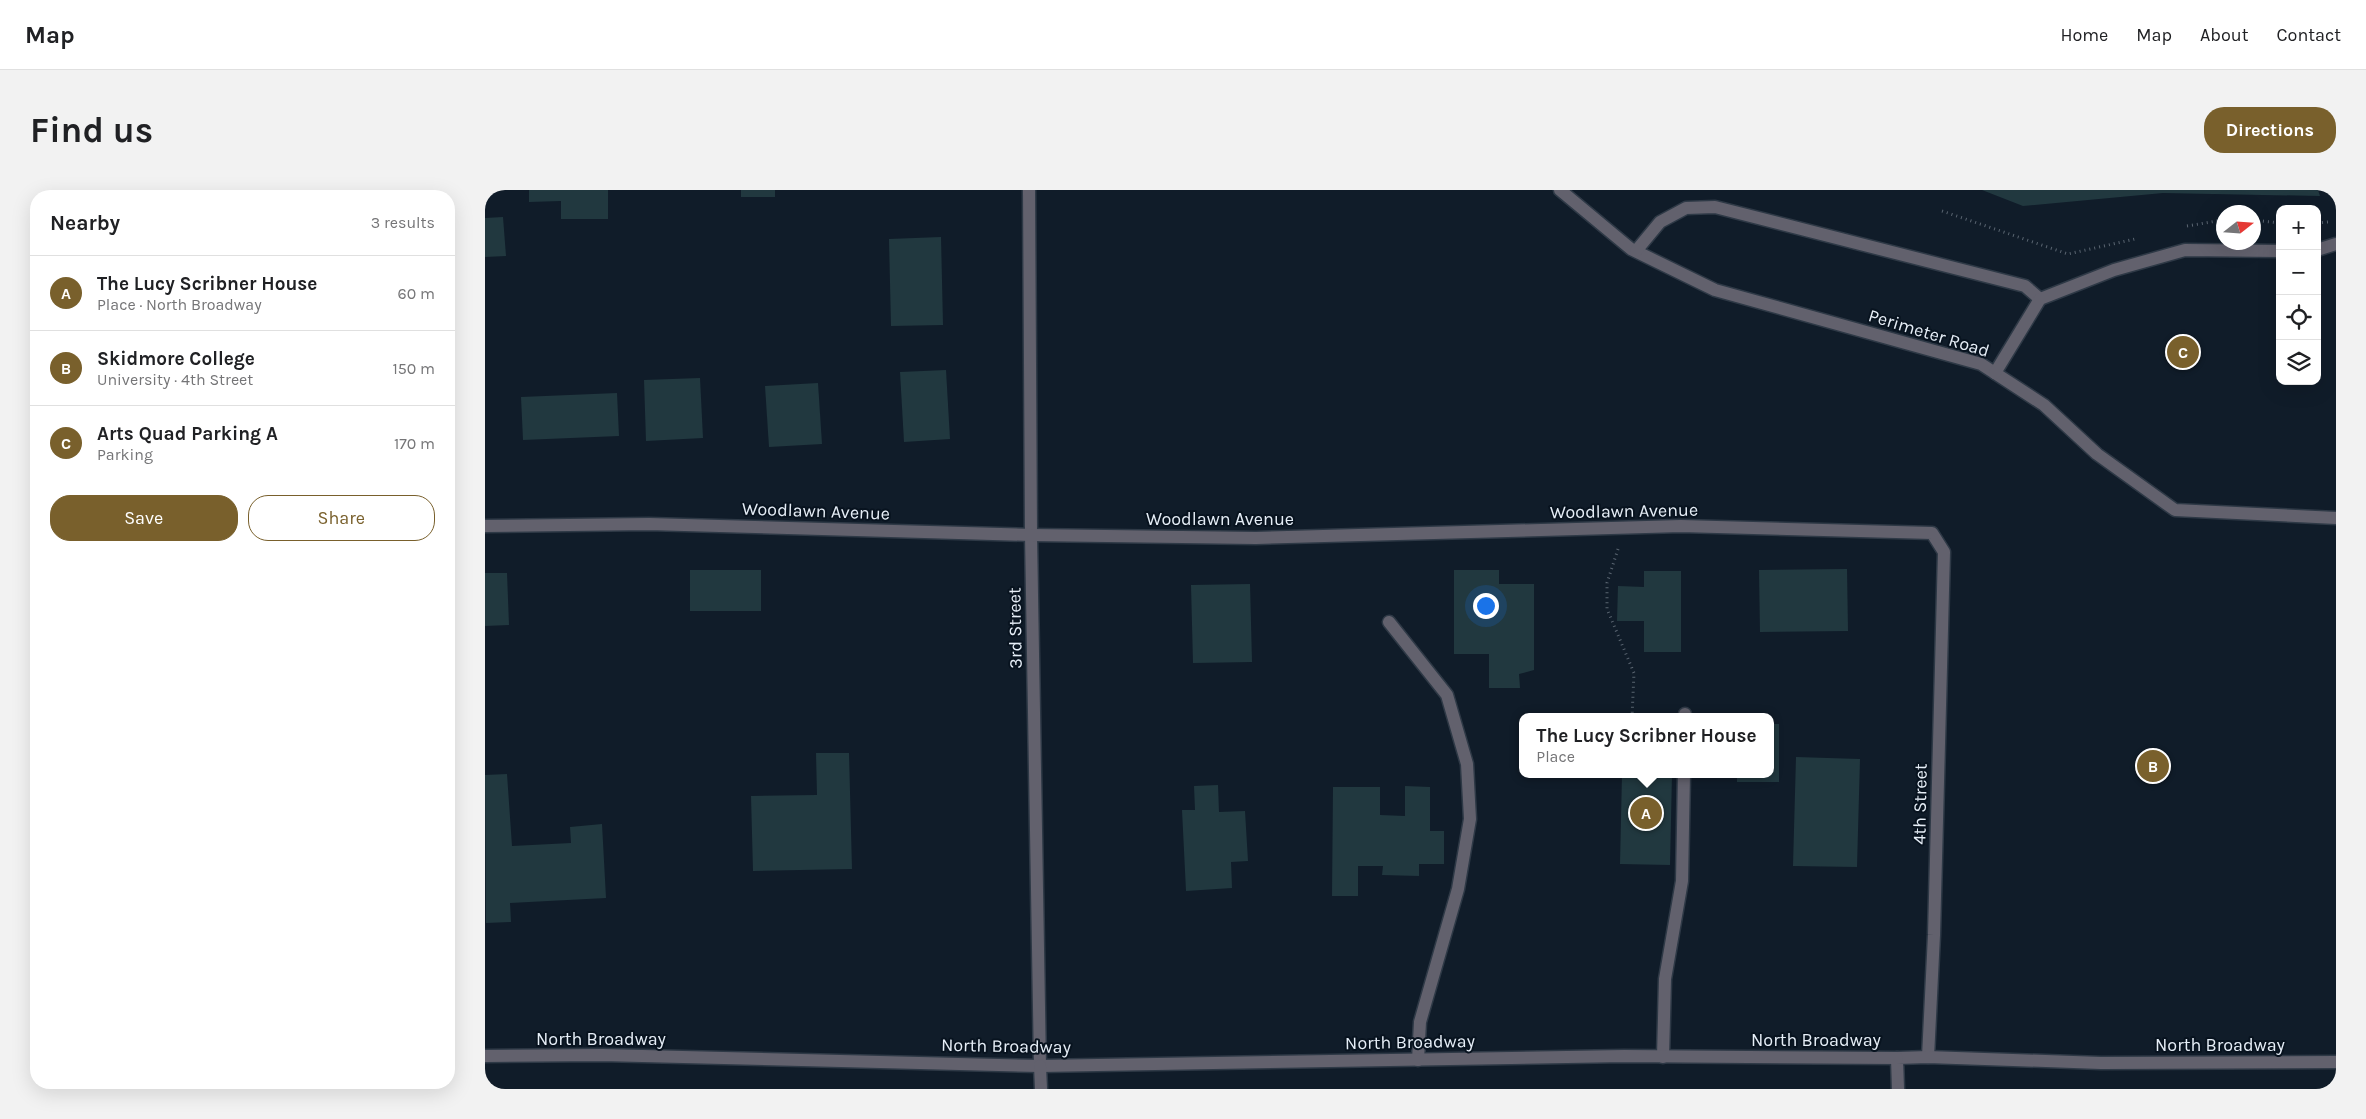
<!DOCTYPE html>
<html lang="en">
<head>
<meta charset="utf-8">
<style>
	:root { --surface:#fff; --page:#f2f2f2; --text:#202124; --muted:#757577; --line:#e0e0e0; --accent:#79602c }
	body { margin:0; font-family:Karla,sans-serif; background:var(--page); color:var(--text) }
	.controls { position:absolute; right:15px; top:15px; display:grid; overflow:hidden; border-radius:10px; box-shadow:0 5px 20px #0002 }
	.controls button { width:45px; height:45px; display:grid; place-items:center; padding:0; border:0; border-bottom:1px solid var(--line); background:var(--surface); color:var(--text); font:25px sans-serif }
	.compass { position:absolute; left:1731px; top:15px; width:45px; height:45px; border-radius:50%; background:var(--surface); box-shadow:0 5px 20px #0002; rotate:73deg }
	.you { position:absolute; left:1000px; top:415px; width:18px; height:18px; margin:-12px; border:4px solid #fff; border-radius:50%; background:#1a73e8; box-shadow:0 0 0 8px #1a73e833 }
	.badge { display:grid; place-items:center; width:32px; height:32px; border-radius:50%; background:var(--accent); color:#fff; font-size:16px; font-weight:700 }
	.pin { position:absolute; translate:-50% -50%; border:2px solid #fff; box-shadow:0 1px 5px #0006 }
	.popup { position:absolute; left:1034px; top:523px; width:255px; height:65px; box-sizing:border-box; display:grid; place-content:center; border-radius:10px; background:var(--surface); filter:drop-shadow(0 1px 4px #0005); font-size:16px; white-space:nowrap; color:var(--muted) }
	.popup b { font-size:19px; color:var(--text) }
	.popup::after { content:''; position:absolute; left:50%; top:100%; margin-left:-10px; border:10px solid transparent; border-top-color:var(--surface) }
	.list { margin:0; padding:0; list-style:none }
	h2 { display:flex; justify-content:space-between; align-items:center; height:65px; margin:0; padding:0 20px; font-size:21px }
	h2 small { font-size:16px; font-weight:400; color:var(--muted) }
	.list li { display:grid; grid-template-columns:32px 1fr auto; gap:15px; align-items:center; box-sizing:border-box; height:75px; padding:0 20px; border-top:1px solid var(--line) }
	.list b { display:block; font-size:19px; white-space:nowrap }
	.list p { margin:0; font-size:16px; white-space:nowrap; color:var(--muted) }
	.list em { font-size:16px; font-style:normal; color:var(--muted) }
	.actions { display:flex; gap:10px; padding:15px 20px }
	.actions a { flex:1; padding:11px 0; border:1px solid var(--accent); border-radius:20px; text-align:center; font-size:18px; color:var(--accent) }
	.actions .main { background:var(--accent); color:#fff }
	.icon { flex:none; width:28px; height:28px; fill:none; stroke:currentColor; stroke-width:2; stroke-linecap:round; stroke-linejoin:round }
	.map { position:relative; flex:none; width:1851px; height:899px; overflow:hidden; border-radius:20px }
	header { display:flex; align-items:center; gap:30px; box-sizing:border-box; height:70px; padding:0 25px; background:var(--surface); border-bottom:1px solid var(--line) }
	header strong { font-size:24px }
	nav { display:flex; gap:28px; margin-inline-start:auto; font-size:18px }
	.intro { display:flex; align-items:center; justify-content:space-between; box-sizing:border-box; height:120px; padding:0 30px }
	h1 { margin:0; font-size:35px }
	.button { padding:12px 22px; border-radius:20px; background:var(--accent); color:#fff; font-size:18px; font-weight:700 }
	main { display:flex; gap:30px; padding:0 30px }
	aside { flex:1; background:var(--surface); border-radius:20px; box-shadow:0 5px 20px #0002 }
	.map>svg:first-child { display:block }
</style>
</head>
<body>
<header>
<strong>Map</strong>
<nav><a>Home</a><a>Map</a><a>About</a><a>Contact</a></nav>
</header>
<div class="intro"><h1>Find us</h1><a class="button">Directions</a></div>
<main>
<aside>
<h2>Nearby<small>3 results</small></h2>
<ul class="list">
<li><span class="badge">A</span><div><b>The Lucy Scribner House</b><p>Place · North Broadway</p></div><em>60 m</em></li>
<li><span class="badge">B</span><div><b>Skidmore College</b><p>University · 4th Street</p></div><em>150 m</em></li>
<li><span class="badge">C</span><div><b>Arts Quad Parking A</b><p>Parking</p></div><em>170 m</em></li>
</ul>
<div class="actions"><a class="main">Save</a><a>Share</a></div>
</aside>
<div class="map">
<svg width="1851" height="899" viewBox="0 0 1851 899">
	<rect width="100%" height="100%" fill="#101c29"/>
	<g fill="#21383f">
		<polygon points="44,0 123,0 123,29 76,29 76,11 44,12"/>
		<rect x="256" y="0" width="34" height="7"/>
		<polygon points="1497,0 1833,0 1835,6 1678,3 1538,16"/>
		<polygon points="18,27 21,66 0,67 0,28"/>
		<polygon points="456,47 458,135 406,136 404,49"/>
		<polygon points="461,180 465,249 419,252 415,182"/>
		<polygon points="215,188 218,248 161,251 159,190"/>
		<polygon points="333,193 337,254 284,257 280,196"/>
		<polygon points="132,203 134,246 38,250 36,207"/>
		<polygon points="1362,379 1363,441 1275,442 1274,380"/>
		<rect x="205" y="380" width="71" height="41"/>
		<polygon points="969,380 1014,380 1014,394 1049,394 1049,480 1034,484 1035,498 1004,498 1004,464 969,464"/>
		<polygon points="1159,381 1196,381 1196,462 1159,462 1159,431 1132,431 1133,396 1159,397"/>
		<polygon points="0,383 22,383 24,435 0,436"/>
		<polygon points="765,394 767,472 708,473 706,395"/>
		<polygon points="1285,534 1294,534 1294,592 1252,592 1252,584 1285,584"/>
		<polygon points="331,563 364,563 367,679 268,681 266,606 332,605"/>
		<polygon points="1311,567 1375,569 1372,677 1308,676"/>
		<polygon points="22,584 27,656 86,653 85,637 117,634 121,708 25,713 26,732 1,733 0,585"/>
		<polygon points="1137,584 1187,584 1185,675 1135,674"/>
		<polygon points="733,595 734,622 760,621 763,671 746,672 747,698 701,701 697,620 710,620 709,596"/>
		<polygon points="920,596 945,597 945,641 959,641 959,674 934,674 934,686 897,685 898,676 873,676 873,706 847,706 848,597 895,597 895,625 920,626"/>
	</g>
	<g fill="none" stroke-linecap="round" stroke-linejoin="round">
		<defs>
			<g id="service">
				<polyline points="1075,0 1146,59 1230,100 1496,174 1559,215 1612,264 1690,320 1851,328"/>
				<polyline points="1832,60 1851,54"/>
				<polyline points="1151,61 1175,32 1201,18 1230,17 1540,96 1555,109"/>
				<polyline points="1510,183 1555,109 1629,80 1700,60 1795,61"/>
				<polyline points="904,432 962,505 982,574 985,629 973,699 935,832 933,870"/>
				<polyline points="1200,527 1200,524"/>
				<polyline points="1178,867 1180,789 1197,691 1199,584"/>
			</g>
			<g id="minor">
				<polyline points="544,0 546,345 555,876"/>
				<polyline points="0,336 164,334 546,345 771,348 1196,336 1447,343 1459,362 1449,745 1443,867"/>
				<polyline points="1413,899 1412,868 1443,867 1616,873 1851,872"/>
			</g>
			<g id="tertiary">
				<polyline points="0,866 117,865 555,876 1139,866 1412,868"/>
				<polyline points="555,876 556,899"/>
			</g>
		</defs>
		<use href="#service" stroke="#2e3946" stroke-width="15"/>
		<use href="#minor" stroke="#2e3946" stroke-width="15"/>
		<use href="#tertiary" stroke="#2e3946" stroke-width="15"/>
		<g stroke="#5a6571" stroke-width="3" stroke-dasharray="1 4" stroke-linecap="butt">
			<polyline points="1457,21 1583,64 1650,49"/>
			<polyline points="1768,30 1795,33"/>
			<polyline points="1832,33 1843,32"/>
			<polyline points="1702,36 1738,30"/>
			<polyline points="1133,359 1122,393 1122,419 1149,483 1147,527"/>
		</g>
		<use href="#service" stroke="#62616d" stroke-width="12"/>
		<use href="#minor" stroke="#62616d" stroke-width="12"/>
		<use href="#tertiary" stroke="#62616d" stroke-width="12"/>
	</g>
	<g text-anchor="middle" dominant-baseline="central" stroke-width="4" stroke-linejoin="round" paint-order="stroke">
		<g font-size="18" fill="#e6eef7" stroke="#08131f">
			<text transform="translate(1444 143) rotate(17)">Perimeter Road</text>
			<text transform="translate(331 321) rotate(2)">Woodlawn Avenue</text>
			<text transform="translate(1139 321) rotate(-1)">Woodlawn Avenue</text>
			<text x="735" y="329">Woodlawn Avenue</text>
			<text transform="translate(530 438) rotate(-91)">3rd Street</text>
			<text transform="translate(1435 614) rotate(-89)">4th Street</text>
			<text x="116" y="849">North Broadway</text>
			<text x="1331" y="850">North Broadway</text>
			<text transform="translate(925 852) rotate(-1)">North Broadway</text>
			<text x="1735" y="855">North Broadway</text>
			<text transform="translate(521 856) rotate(1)">North Broadway</text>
		</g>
	</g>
</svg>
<div class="controls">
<button>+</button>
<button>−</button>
<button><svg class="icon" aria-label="locate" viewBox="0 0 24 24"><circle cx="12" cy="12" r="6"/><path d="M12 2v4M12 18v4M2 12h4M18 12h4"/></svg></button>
<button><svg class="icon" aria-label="layers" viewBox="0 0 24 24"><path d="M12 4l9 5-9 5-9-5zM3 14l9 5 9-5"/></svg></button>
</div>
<svg class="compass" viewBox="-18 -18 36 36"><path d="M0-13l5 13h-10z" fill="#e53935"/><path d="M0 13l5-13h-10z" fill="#757577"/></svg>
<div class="you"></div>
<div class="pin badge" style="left:1161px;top:623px">A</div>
<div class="popup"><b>The Lucy Scribner House</b>Place</div>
<div class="pin badge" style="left:1668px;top:576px">B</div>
<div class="pin badge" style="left:1698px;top:162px">C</div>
</div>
</main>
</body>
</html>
